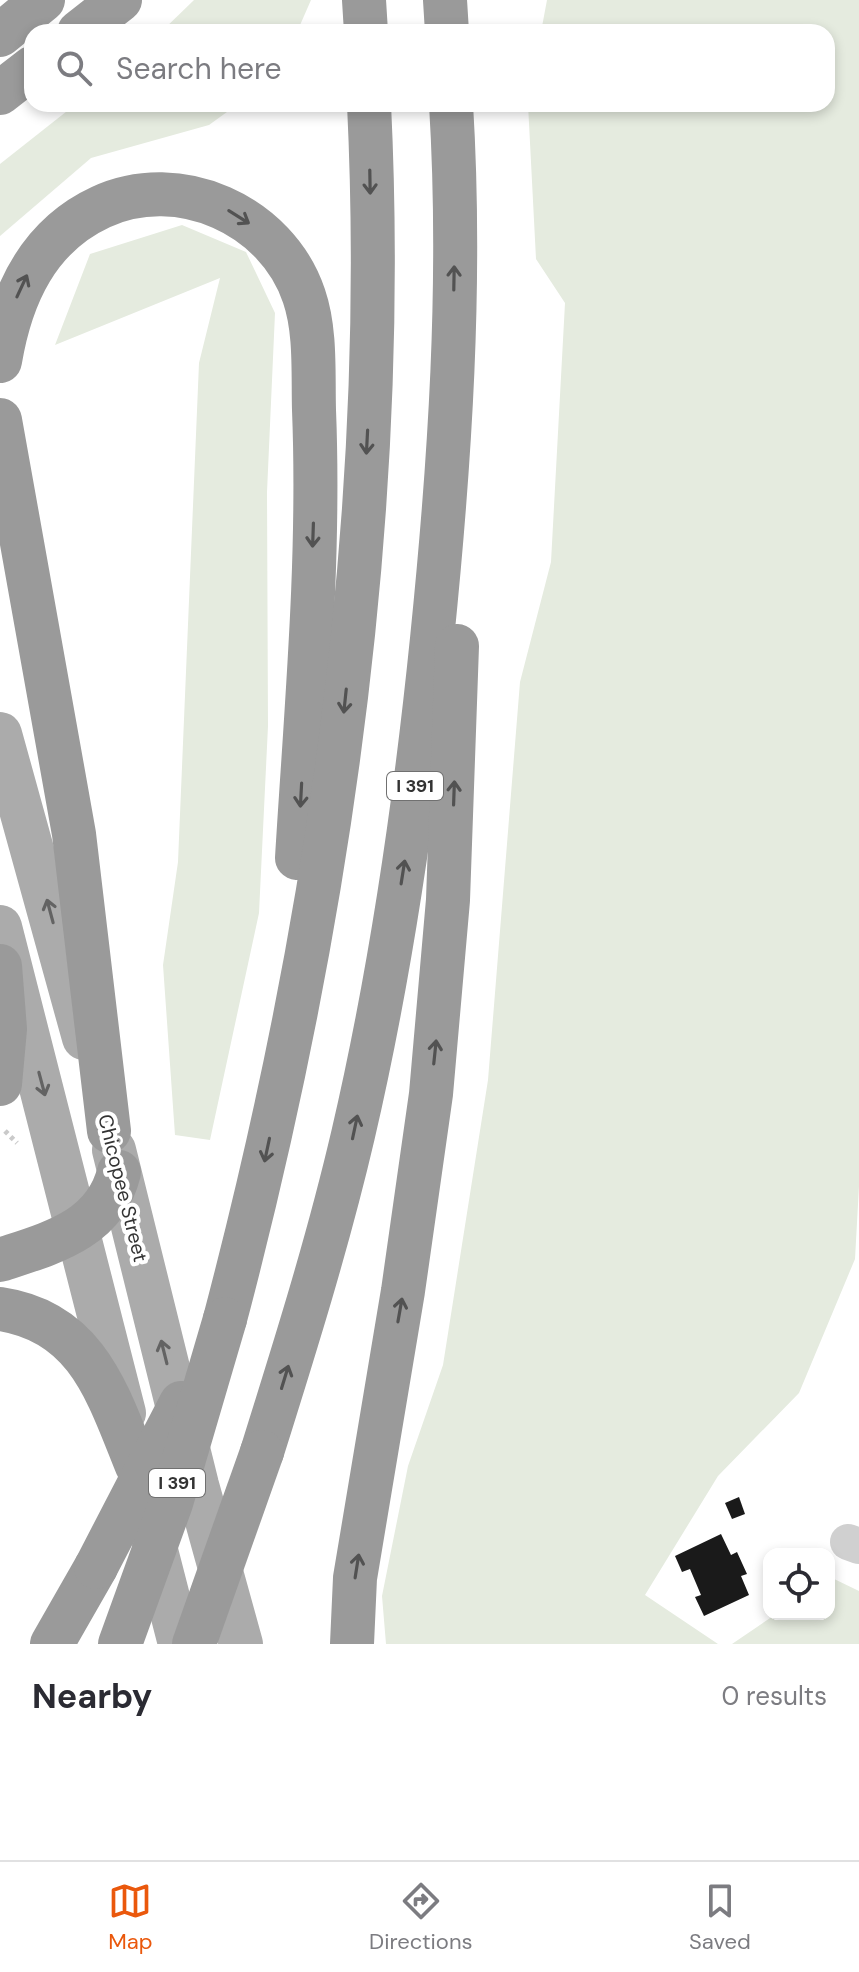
<!DOCTYPE html>
<html lang="en">
<head>
<meta charset="utf-8">
<style>
	:root { --surface:#fff; --page:#f2f2f3; --text:#2b2b33; --muted:#7c7c81; --line:#e1e1e2; --accent:#ea580c }
	body { margin:0; font-family:"DM Sans",sans-serif; background:var(--page); color:var(--text) }
	.controls { position:absolute; right:24px; bottom:24px; display:grid; overflow:hidden; border-radius:16px; box-shadow:0 4px 12px #0003 }
	.controls button { width:72px; height:72px; display:grid; place-items:center; padding:0; border:0; border-bottom:2px solid var(--line); background:var(--surface); color:var(--text); font:40px sans-serif }
	.list { margin:0; padding:0; list-style:none }
	h2 { display:flex; justify-content:space-between; align-items:center; height:104px; margin:0; padding:0 32px; font-size:34px }
	h2 small { font-size:26px; font-weight:400; color:var(--muted) }
	.icon { flex:none; width:44px; height:44px; fill:none; stroke:currentColor; stroke-width:2; stroke-linecap:round; stroke-linejoin:round }
	.map { position:relative; flex:none; width:859px; height:1644px; overflow:hidden }
	.search { position:absolute; background:var(--surface); box-shadow:0 4px 12px #0003; left:24px; right:24px; top:24px; height:88px; display:flex; align-items:center; gap:20px; box-sizing:border-box; padding:0 28px; border-radius:24px; color:var(--muted); font-size:30px }
	.sheet { height:216px; background:var(--surface) }
	nav { display:flex; justify-content:space-around; align-items:center; box-sizing:border-box; height:112px; border-top:2px solid var(--line); background:var(--surface); font-size:22px; color:var(--muted) }
	nav a { display:grid; justify-items:center; gap:4px }
	nav .on { color:var(--accent) }
	.map>svg:first-child { display:block }
</style>
</head>
<body>
<div class="map">
<svg width="859" height="1644" viewBox="0 0 859 1644">
	<rect width="100%" height="100%" fill="#fff"/>
	<g fill="#e5ebdf">
		<polygon points="194,0 311,0 297,32 161,32"/>
		<polygon points="547,0 859,0 859,1186 855,1259 799,1393 718,1476 645,1595 718,1644 386,1644 382,1596 408,1466 443,1365 488,1080 520,682 551,562 565,303 536,259 528,104 827,104 827,32 541,32"/>
		<polygon points="76,104 238,104 209,125 91,158 0,236 0,164"/>
		<polygon points="182,225 246,252 275,313 267,492 268,726 259,913 210,1140 175,1135 163,965 178,862 199,363 220,278 55,345 90,254"/>
		<polygon points="830,1577 859,1591 859,1644 732,1644 776,1614 829,1614"/>
	</g>
	<g fill="#1a1a1a">
		<polygon points="739,1497 745,1514 732,1519 725,1503"/>
		<polygon points="721,1534 731,1555 737,1552 747,1574 741,1576 749,1595 704,1616 695,1597 701,1595 690,1569 682,1572 675,1556"/>
	</g>
	<g fill="none" stroke-linecap="round" stroke-linejoin="round">
		<polyline stroke="#cacaca" stroke-width="5" stroke-dasharray="4 4" stroke-linecap="butt" points="5,1131 17,1143"/>
		<polyline stroke="#d0d0d0" stroke-width="36" points="848,1542 859,1546"/>
		<g stroke="#ababab" stroke-width="44">
			<polyline points="0,734 84,1038"/>
			<polyline points="0,927 124,1413"/>
			<polyline points="114,1150 197,1485 241,1644"/>
			<polyline points="150,1527 180,1644"/>
		</g>
		<g stroke="#9a9a9a" stroke-width="44">
			<polyline points="364,0 366,32"/>
			<polyline points="445,0 447,32"/>
			<polyline points="79,32 120,0"/>
			<polyline points="0,35 43,0"/>
			<polyline points="0,93 32,68"/>
			<path d="M0,361C11,295 38,236 101,207C179,171 277,215 304,296C316,331 313,373 314,410C320,559 306,710 297,858"/>
			<polyline points="0,420 74,834 109,1131"/>
			<polyline points="0,966 5,1029 0,1084"/>
			<path d="M0,1260C51,1243 105,1230 119,1172"/>
			<path d="M0,1309C88,1322 108,1395 137,1466"/>
			<path d="M225,1319C329,925 389,513 369,104"/>
			<path d="M262,1452C295,1347 328,1242 353,1135C391,972 415,806 432,639C450,462 462,282 451,104"/>
			<polyline points="52,1644 96,1567"/>
			<polyline points="352,1644 355,1578 403,1291 431,1094 448,900 457,646"/>
		</g>
		<g stroke="#9a9a9a" stroke-width="44">
			<polyline points="96,1567 181,1403"/>
			<polyline points="120,1644 171,1503 225,1319"/>
			<polyline points="194,1644 262,1452"/>
		</g>
	</g>
	<defs><path id="oneway-shaft" d="M-6 0H5M1.5-3L5.5 0L1.5 3" fill="none" stroke-width="1.6" stroke-linecap="round" stroke-linejoin="round" transform="scale(2)"/></defs>
	<g stroke="#525252">
		<use href="#oneway-shaft" transform="translate(370 182) rotate(89)"/>
		<use href="#oneway-shaft" transform="translate(239 217) rotate(32)"/>
		<use href="#oneway-shaft" transform="translate(454 278) rotate(-89)"/>
		<use href="#oneway-shaft" transform="translate(22 286) rotate(-65)"/>
		<use href="#oneway-shaft" transform="translate(367 442) rotate(93)"/>
		<use href="#oneway-shaft" transform="translate(313 535) rotate(92)"/>
		<use href="#oneway-shaft" transform="translate(345 701) rotate(96)"/>
		<use href="#oneway-shaft" transform="translate(454 793) rotate(-88)"/>
		<use href="#oneway-shaft" transform="translate(301 795) rotate(93)"/>
		<use href="#oneway-shaft" transform="translate(403 872) rotate(-81)"/>
		<use href="#oneway-shaft" transform="translate(435 1052) rotate(-84)"/>
		<use href="#oneway-shaft" transform="translate(355 1127) rotate(-78)"/>
		<use href="#oneway-shaft" transform="translate(267 1150) rotate(102)"/>
		<use href="#oneway-shaft" transform="translate(400 1310) rotate(-80)"/>
		<use href="#oneway-shaft" transform="translate(285 1377) rotate(-73)"/>
		<use href="#oneway-shaft" transform="translate(357 1566) rotate(-81)"/>
	</g>
	<g stroke="#636363">
		<use href="#oneway-shaft" transform="translate(50 911) rotate(-105)"/>
		<use href="#oneway-shaft" transform="translate(42 1084) rotate(75)"/>
		<use href="#oneway-shaft" transform="translate(164 1352) rotate(-104)"/>
	</g>
	<g text-anchor="middle" dominant-baseline="central" stroke-width="8" stroke-linejoin="round" paint-order="stroke">
		<g fill="#fff" stroke="#707070" stroke-width="2">
			<rect x="387" y="772" width="56" height="28" rx="6"/>
			<rect x="149" y="1469" width="56" height="28" rx="6"/>
		</g>
		<g font-size="18" font-weight="bold" fill="#333">
			<text x="415" y="786">I 391</text>
			<text x="177" y="1483">I 391</text>
		</g>
		<g font-size="20" fill="#333" stroke="#fff">
			<text transform="translate(123 1188) rotate(76)">Chicopee Street</text>
		</g>
	</g>
</svg>
<div class="controls">
<button><svg class="icon" aria-label="locate" viewBox="0 0 24 24"><circle cx="12" cy="12" r="6"/><path d="M12 2v4M12 18v4M2 12h4M18 12h4"/></svg></button>
</div>
<div class="search"><svg class="icon" aria-label="search" viewBox="0 0 24 24"><circle cx="10" cy="10" r="6"/><path d="M15 15l6 6"/></svg>Search here</div>
</div>
<section class="sheet">
<h2>Nearby<small>0 results</small></h2>
<ul class="list">
</ul>
</section>
<nav>
<a class="on"><svg class="icon" aria-label="map" viewBox="0 0 24 24"><path d="M3 6l6-2 6 2 6-2v14l-6 2-6-2-6 2zM9 4v14M15 6v14"/></svg>Map</a>
<a><svg class="icon" aria-label="directions" viewBox="0 0 24 24"><path d="M12 3l9 9-9 9-9-9zM9 14v-3h6M13 9l2 2-2 2"/></svg>Directions</a>
<a><svg class="icon" aria-label="saved" viewBox="0 0 24 24"><path d="M7 4h10v16l-5-4-5 4z"/></svg>Saved</a>
</nav>
</body>
</html>
